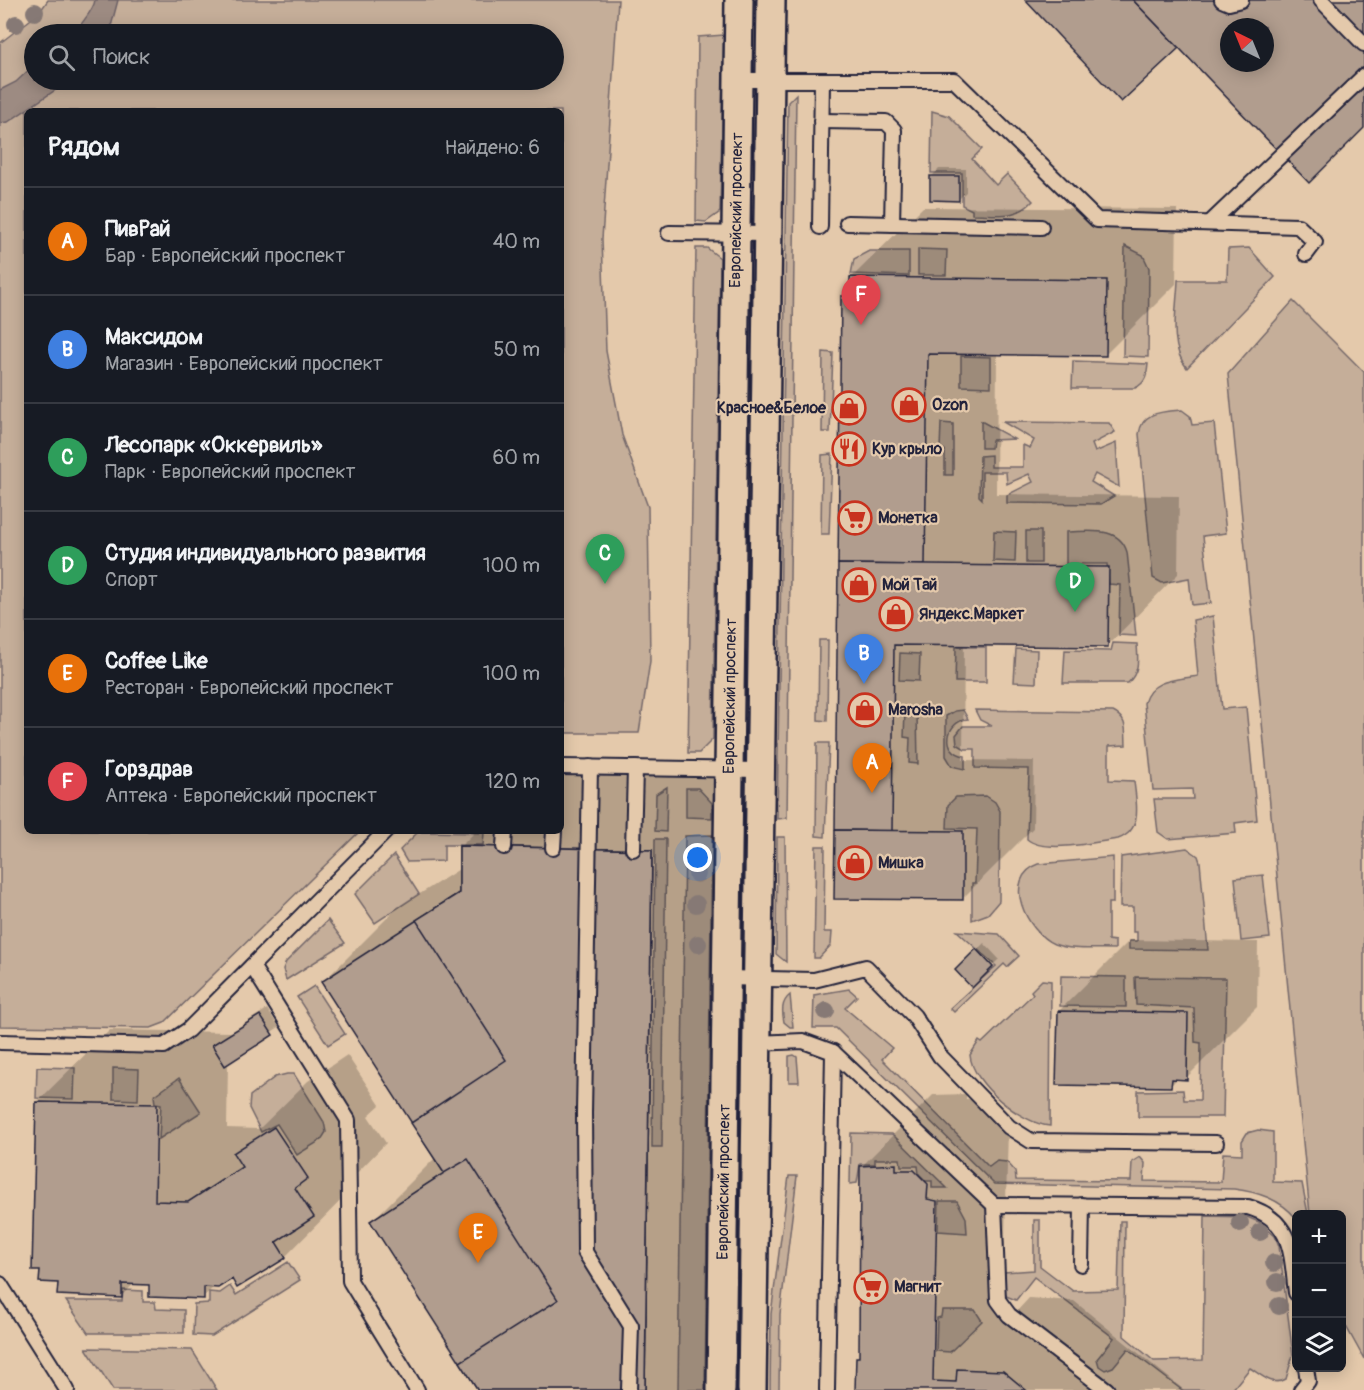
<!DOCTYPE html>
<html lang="ru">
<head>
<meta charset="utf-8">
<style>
	:root { --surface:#171b24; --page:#20242c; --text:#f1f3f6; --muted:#9ea1a6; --line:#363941; --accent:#c8321e }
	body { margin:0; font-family:Pangolin,sans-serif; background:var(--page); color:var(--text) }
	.controls { position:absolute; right:18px; bottom:18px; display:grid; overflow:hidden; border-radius:9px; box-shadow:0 3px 15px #0003 }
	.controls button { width:54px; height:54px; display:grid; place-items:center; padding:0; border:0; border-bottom:2px solid var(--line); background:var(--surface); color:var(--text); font:30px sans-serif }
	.compass { position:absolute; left:1220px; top:18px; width:54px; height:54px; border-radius:50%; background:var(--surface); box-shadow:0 3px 15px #0003; rotate:317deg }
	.you { position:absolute; left:698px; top:858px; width:21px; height:21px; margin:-15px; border:4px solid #fff; border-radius:50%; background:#1a73e8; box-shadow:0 0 0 9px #1a73e833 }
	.badge { display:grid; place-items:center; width:39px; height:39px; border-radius:50%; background:var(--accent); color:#fff; font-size:20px; font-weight:700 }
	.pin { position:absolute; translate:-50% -50px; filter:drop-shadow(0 2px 3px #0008) }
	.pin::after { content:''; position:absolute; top:32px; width:21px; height:18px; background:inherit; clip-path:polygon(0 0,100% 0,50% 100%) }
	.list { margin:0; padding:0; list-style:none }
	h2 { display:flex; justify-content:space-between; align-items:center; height:78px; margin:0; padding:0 24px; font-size:26px }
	h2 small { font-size:20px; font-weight:400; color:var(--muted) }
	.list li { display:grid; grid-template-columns:39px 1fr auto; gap:18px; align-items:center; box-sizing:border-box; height:108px; padding:0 24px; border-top:2px solid var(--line) }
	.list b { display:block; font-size:22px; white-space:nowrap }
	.list p { margin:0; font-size:20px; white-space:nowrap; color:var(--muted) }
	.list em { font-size:20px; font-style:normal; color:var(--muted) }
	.icon { flex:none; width:33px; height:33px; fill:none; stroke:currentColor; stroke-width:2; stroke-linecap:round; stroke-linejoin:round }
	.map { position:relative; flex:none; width:1364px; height:1390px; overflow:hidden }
	.search { position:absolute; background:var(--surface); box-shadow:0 3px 15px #0003; left:24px; top:24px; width:540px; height:66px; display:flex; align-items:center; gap:15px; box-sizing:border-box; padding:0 21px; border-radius:33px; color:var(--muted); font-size:22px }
	.panel { position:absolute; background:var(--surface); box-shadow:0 3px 15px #0003; left:24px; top:108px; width:540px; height:726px; border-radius:9px }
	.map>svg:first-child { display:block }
</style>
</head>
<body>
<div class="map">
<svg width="1364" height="1390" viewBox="0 0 1364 1390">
	<rect width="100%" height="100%" fill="#e4c9ab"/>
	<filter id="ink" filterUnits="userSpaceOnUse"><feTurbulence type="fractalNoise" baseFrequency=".0167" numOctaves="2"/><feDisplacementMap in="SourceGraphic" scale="12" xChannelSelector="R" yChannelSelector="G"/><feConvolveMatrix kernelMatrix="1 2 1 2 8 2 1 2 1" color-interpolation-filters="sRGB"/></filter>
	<g filter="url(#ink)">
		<g fill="#c5ae99" stroke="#74686a" stroke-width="1.5" fill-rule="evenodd">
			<path d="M48,0H618L602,239L606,351L622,435L648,507L650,661L639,733H561V111H27V831H360L164,1023L151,1028L0,1026V43L39,13ZM34,34H554V80H34Z"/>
			<polygon points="724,35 720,212 706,222 696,221 698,37"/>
			<polygon points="796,94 787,818 777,819 788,102"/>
			<path d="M932,111L949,116L982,149L972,159L996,185L1007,174L1033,201C1016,220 996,214 972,214V210L962,205V173H931Z"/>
			<polygon points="1125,246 1143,255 1149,268 1148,357 1123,356"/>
			<polygon points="696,248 707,248 720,258 713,739 699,753 688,753"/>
			<path d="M1249,248L1275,277L1187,368C1168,346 1177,308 1178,280H1227L1228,249Z"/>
			<polygon points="918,249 947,250 946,275 918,275"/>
			<polygon points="869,251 909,251 909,276 851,274 854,259"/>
			<polygon points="1293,301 1364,372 1364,1359 1342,1319 1342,1214 1310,1214 1228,374"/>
			<polygon points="823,352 833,353 830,432 822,432"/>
			<polygon points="961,356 991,357 991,387 961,386"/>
			<path d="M1073,361L1148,364C1147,375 1146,383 1135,388H1072Z"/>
			<path d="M1182,410L1190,416L1192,425L1214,423L1226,533L1203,536L1211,603L1192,605L1189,578L1162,583L1153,578L1139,434C1142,411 1163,412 1182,410Z"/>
			<polygon points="981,421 1014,439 992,440 991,448 981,448"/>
			<polygon points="1003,422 1109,423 1115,432 1092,444 1095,452 1116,443 1119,487 1095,474 1091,482 1114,496 1101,504 1007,503 1007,495 1033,482 1029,474 1007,484 1006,472 982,472 982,499 979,496 980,456 991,455 991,467 1023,467 1023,445 1030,448 1034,440"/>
			<polygon points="941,423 953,424 953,475 945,475 945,450 940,449"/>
			<polygon points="832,454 829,534 821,534 822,455"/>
			<polygon points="994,531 1016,532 1015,562 993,561"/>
			<rect x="1026" y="531" width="15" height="32"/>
			<path d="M1066,532C1088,532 1119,525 1127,552L1136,636L1119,635L1120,585L1109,584L1107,564H1066Z"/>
			<path d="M1213,616L1222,709L1246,707L1257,820L1235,823L1236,833L1168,839L1158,832L1154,799H1193L1192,789L1153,790L1144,703C1151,678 1177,680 1198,676L1193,620Z"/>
			<polygon points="819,640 828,640 827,721 818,720"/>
			<path d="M1113,643L1137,644C1138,660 1140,671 1128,683H1063L1065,650L1111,651Z"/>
			<polygon points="956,647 986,647 986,682 955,682"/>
			<polygon points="1016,649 1037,650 1036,683 1014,682"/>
			<polygon points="900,653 920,654 919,681 899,680"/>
			<path d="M963,710L968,719C946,721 940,752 965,756V769L952,766L946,756V716L955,711Z"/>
			<path d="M975,710L1113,712C1128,719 1125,730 1126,745L1109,746V780L1134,781C1136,802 1144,830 1118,839C1096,842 1044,854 1027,839L1029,769L975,768V749H965L957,744L956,735L963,726H992L980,720Z"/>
			<polygon points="905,712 917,712 918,764 909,763 910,738 904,737"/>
			<polygon points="817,743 829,743 825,837 816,836"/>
			<polygon points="667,787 666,832 655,831 656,794"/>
			<polygon points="686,788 698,788 712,803 712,818 686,817"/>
			<polygon points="986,796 995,802 1000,811 999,901 988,914 972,920 972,883 975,883 977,829 947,828 948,805 956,797"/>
			<polygon points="418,832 484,833 483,845 444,845 444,861 407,862 400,850"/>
			<polygon points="712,835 705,1390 678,1390 685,836"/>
			<polygon points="777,837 785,837 786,962 776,954"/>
			<polygon points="655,839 666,839 662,1147 652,1147"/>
			<polygon points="816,846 825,846 824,932 832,932 831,945 819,958 814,958"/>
			<polygon points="1187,848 1198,856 1200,862 1208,950 1129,949 1129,941 1137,941 1137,932 1133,932 1133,907 1120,907 1121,857"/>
			<polygon points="394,855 419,894 375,923 355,894"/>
			<path d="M1113,857V903H1108V940L1115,941V949C1095,948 1072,951 1054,944C1027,932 1000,878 1039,864Z"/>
			<polygon points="1263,875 1270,938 1241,941 1235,878"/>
			<polygon points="328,920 345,943 286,980 283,969 286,962"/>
			<polygon points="957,931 999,934 1019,956 1007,967 1004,964 954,1012 950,1008 996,966"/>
			<polygon points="1061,976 1126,977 1126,1007 1060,1006"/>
			<polygon points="1135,977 1226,978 1223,1117 1138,1117 1138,1091 1183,1090 1184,1100 1200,1100 1201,1043 1195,1042 1194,1008 1136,1005"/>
			<path d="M1042,980L1051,981L1050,1126C1022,1124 972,1084 970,1055L979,1041L982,1043L1033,994L1031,991Z"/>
			<polygon points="314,986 345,1034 328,1045 297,997"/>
			<path d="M849,989L857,996L845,1008L892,1048L882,1059L989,1167L997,1161L1007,1162L1015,1171L1016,1180L1131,1181L1132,1162L1140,1157L1145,1163L1144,1181L1221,1182L1223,1153L1242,1154V1141L1247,1133L1258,1130L1273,1132V1182L1302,1183L1308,1214H1296V1218C1280,1199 1258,1192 1234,1189L994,1184L836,1028H813L814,995Z"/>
			<path d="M790,995L793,1027H790L784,1022C782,1012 781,1002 790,995Z"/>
			<polygon points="794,1055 797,1057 799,1082 789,1082 789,1056"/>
			<polygon points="37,1067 75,1068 74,1099 36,1098"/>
			<polygon points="113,1068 139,1069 138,1100 113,1099"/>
			<polygon points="287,1074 294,1074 324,1122 326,1132 321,1140 297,1155 277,1124 261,1132 249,1108 250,1096 275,1077"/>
			<polygon points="179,1078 201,1112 159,1139 161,1104 155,1103 154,1096"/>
			<polygon points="851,1133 892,1134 947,1188 932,1188 932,1181 926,1181 919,1174 918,1166 901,1166 900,1159 875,1159 875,1164 860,1164 857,1183 850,1184"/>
			<polygon points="789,1176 797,1176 780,1314 779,1390 770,1390 771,1314"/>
			<polygon points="939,1201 957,1201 966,1218 967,1233 938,1231"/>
			<path d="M1205,1216L1247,1217L1259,1222L1275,1236L1279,1246L1293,1355L1286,1379C1273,1387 1261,1375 1250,1368L1232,1390H1182L1128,1349L1113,1367L1105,1370L1099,1366L1097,1359L1114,1338L1034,1277L1016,1300L1006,1296L1003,1287L1004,1272L1034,1270V1220H1040V1266L1073,1291L1118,1290L1120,1221H1125L1124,1336L1154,1361L1203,1360Z"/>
			<polygon points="288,1262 300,1280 212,1336 193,1335 194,1304 209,1303 209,1292 220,1293 230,1286 236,1295"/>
			<polygon points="123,1290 143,1291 143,1302 155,1302 156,1309 184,1310 184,1333 88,1333 66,1301 122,1301"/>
			<polygon points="942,1310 975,1310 982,1321 950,1352 936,1351 937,1318 941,1317"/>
			<polygon points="86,1348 192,1350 217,1390 113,1390"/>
		</g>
		<g fill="#9d8b82" stroke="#6c6166" stroke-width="1.5">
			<path d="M95,0H118L109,34H75C80,23 94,11 95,0Z"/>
			<polygon points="34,65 34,80 77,80 60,87 8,122 0,123 0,90 16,82"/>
		</g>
		<g fill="#0003">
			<polygon points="939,169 966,169 966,192 959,199 932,176"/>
			<polygon points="923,207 1177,209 1176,284 1105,355 997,353 996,494 1179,496 1178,574 1107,646 964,644 963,760 1034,761 1033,828 962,899 835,898 842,296 851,287 851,278"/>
			<polygon points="561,775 724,778 716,1390 480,1390 372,1221 436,1157 323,982 396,909 461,868 460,847 476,831 561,831"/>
			<polygon points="1130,940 1258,942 1257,1007 1186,1078 1178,1078 1171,1085 1059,1011"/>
			<polygon points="984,943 999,959 972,986 957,970"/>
			<polygon points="267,1009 279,1027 228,1061 227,1128 259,1129 308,1081 347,1055 380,1105 368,1116 386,1143 353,1177 357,1184 285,1257 232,1277 215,1286 203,1297 151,1284 135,1283 121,1296 59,1282 37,1102 110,1030 231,1032"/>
			<polygon points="966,1094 966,1099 985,1100 998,1113 998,1129 1008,1130 1003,1310 1017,1311 1029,1298 1074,1301 1184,1390 856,1390 857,1358 860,1355 862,1166 933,1095"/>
		</g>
		<g fill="#b19d8e" stroke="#22223b" stroke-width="1.5" fill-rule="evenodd">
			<polygon points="1025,0 1133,0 1179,48 1121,102"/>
			<path d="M1133,0H1364V128L1309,183ZM1229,27H1265V63H1229Z"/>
			<polygon points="930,176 959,176 959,201 930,200"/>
			<polygon points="850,277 1107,280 1106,356 928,354 925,565 838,564 841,296 850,296"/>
			<polygon points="838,564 1109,567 1108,647 894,645 892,831 835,830"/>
			<polygon points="835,830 963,831 963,900 834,899"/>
			<polygon points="459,846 652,850 645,1390 478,1390 370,1221 444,1173 321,982 459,893"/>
			<polygon points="459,846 652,850 645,1390 478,1390 460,1362 558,1300 468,1159 444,1173 411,1123 506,1060 416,920 459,893"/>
			<polygon points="976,949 993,967 972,988 955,970"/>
			<polygon points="1058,1011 1188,1013 1187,1080 1172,1079 1171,1087 1056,1085"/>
			<polygon points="260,1015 273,1035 225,1066 212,1045"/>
			<polygon points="36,1102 157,1104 155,1201 188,1202 242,1167 233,1153 274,1127 308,1178 295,1188 314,1217 276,1242 286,1258 237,1288 232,1279 218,1288 204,1287 204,1299 149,1297 149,1285 122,1284 122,1298 57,1295 58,1283 39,1282 40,1271 32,1271"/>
			<polygon points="896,1164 896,1170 914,1170 928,1184 927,1199 937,1201 933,1381 956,1382 957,1369 1003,1371 1026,1390 855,1390 856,1357 859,1357 860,1166"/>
		</g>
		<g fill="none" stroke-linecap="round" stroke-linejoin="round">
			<defs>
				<g id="service">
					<polyline points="1222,0 1229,3 1241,0"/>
					<polyline points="1321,0 1364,44"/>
					<polyline points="740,80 954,80 1097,220 1298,226 1315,242 1306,254"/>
					<polyline points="821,121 886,122 894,130 892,224"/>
					<polyline points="847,223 1041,227"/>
					<polyline points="1210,223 1364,76"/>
					<polyline points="820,227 822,80"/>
					<polyline points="669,233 768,234"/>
					<polyline points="561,767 759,770"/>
					<polyline points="590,767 584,1113 585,1252 631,1326 629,1390"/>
					<polyline points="504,847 505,831"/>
					<polyline points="553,848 554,831"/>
					<polyline points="633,849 635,768"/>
					<polyline points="252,966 348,1120 350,1281 417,1390"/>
					<polyline points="726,978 814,980 866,967 914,1016 940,1056 1009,1127 1031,1141 1216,1143"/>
					<polyline points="0,1042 164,1046 188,1030 386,831"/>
					<polyline points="756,1043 803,1041 833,1052 827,1390"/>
					<polyline points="833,1052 994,1205 998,1300 1009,1315 1107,1390"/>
					<path d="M994,1205L1248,1207C1293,1220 1291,1253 1296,1293"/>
					<polyline points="1081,1264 1082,1205"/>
					<polyline points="0,1284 67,1390"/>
					<polyline points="1301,1390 1308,1381 1306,1368"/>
				</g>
				<g id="minor">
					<path id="s1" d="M721,1390L739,0"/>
					<polyline points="752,1390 771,0"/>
				</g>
			</defs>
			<use href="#service" stroke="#22223b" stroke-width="18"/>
			<use href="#minor" stroke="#22223b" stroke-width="32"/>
			<use href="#service" stroke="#e4c9ab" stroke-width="14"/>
			<use href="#minor" stroke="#e4c9ab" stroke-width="27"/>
		</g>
		<g fill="#867975">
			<circle cx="35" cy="12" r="9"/>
			<circle cx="16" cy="24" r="9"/>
			<circle cx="697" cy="874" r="9"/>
			<circle cx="696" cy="904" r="9"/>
			<circle cx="698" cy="944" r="9"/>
			<circle cx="826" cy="1011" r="9"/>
			<circle cx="1240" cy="1223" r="9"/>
			<circle cx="1260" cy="1232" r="9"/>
			<circle cx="1274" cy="1263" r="9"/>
			<circle cx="1277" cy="1282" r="9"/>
			<circle cx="1279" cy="1306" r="9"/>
		</g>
	</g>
	<defs>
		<symbol id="shop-ring" viewBox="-11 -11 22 22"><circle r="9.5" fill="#e4c9ab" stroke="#c8321e" stroke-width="1.5"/><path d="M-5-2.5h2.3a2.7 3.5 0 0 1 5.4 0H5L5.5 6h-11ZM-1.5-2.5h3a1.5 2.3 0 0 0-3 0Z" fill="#c8321e"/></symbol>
		<symbol id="restaurant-ring" viewBox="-11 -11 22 22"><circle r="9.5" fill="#e4c9ab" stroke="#c8321e" stroke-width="1.5"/><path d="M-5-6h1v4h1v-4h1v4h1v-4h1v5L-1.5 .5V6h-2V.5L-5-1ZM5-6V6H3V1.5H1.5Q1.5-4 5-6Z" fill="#c8321e"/></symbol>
		<symbol id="supermarket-ring" viewBox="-11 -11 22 22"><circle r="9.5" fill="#e4c9ab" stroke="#c8321e" stroke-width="1.5"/><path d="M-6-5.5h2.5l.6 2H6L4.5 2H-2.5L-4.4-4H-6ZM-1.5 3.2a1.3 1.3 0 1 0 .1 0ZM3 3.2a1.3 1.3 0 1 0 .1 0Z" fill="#c8321e"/></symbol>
	</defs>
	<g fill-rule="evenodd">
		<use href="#shop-ring" x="890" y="386" width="38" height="38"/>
		<use href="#shop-ring" x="830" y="389" width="38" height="38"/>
		<use href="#restaurant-ring" x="830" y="430" width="38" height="38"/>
		<use href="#supermarket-ring" x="836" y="499" width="38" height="38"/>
		<use href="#shop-ring" x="840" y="566" width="38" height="38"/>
		<use href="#shop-ring" x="877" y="595" width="38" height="38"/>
		<use href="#shop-ring" x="846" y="691" width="38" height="38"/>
		<use href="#shop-ring" x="836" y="844" width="38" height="38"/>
		<use href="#supermarket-ring" x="852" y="1268" width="38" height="38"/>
	</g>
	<g text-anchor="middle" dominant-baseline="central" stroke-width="4.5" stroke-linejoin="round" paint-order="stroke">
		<g font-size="16" fill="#22223b" stroke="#e4c9ab">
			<text stroke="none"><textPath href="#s1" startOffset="1180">Европейский проспект</textPath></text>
			<text stroke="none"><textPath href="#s1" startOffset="694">Европейский проспект</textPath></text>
			<text stroke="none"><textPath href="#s1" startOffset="208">Европейский проспект</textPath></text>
		</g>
		<g font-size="16" font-weight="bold" fill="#22223b" stroke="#e4c9ab" text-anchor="start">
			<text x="932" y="405">Ozon</text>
			<text x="826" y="408" text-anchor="end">Красное&amp;Белое</text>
			<text x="872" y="449">Кур крыло</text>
			<text x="878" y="518">Монетка</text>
			<text x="882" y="585">Мой Тай</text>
			<text x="919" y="614">Яндекс.Маркет</text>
			<text x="888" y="710">Marosha</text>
			<text x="878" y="863">Мишка</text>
			<text x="894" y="1287">Магнит</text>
		</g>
	</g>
</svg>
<div class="controls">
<button>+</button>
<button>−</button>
<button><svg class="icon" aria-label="layers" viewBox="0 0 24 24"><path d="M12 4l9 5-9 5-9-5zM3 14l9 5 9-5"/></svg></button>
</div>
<svg class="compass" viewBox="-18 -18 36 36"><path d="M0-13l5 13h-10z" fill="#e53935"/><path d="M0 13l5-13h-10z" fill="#9ea1a6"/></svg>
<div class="you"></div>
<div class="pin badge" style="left:872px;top:793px;background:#e8710a">A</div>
<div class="pin badge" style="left:864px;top:684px;background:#3f7fe0">B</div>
<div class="pin badge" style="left:605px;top:584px;background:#2e9e5b">C</div>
<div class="pin badge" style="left:1075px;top:612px;background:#2e9e5b">D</div>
<div class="pin badge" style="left:478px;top:1263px;background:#e8710a">E</div>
<div class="pin badge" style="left:861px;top:325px;background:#e0444e">F</div>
<div class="search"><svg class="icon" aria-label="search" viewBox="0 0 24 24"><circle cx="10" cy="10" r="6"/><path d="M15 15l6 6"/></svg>Поиск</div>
<section class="panel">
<h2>Рядом<small>Найдено: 6</small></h2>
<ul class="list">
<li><span class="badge" style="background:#e8710a">A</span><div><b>ПивРай</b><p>Бар · Европейский проспект</p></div><em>40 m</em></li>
<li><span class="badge" style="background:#3f7fe0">B</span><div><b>Максидом</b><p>Магазин · Европейский проспект</p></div><em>50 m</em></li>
<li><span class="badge" style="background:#2e9e5b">C</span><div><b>Лесопарк «Оккервиль»</b><p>Парк · Европейский проспект</p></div><em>60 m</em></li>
<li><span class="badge" style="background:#2e9e5b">D</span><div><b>Студия индивидуального развития</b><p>Спорт</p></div><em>100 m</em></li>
<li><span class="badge" style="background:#e8710a">E</span><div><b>Coffee Like</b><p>Ресторан · Европейский проспект</p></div><em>100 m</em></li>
<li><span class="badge" style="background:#e0444e">F</span><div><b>Горздрав</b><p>Аптека · Европейский проспект</p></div><em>120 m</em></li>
</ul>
</section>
</div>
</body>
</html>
